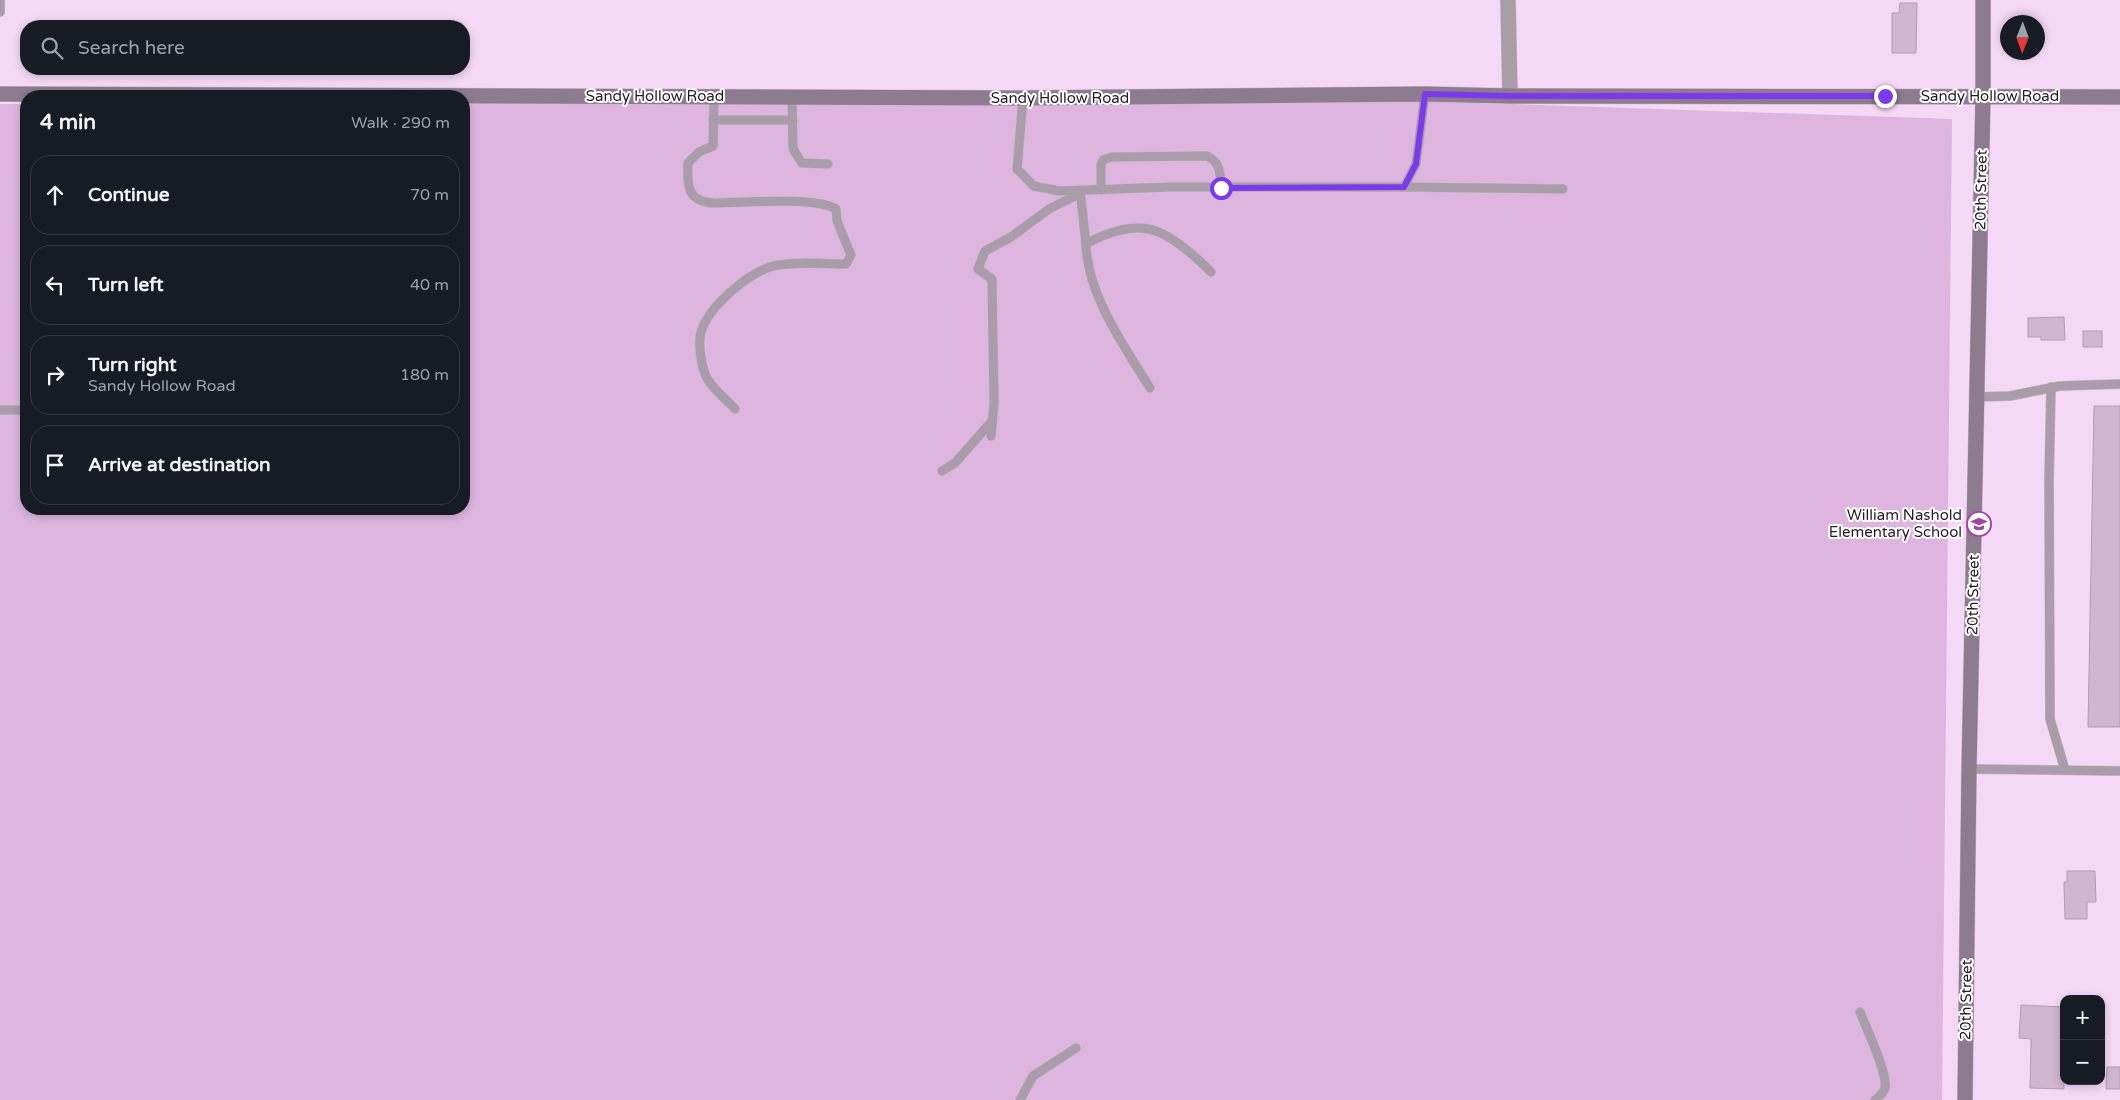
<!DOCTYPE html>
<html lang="en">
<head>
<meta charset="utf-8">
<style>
	:root { --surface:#171b24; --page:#242831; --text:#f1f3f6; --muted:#9ea1a6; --line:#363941 }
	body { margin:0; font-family:"Varela Round",sans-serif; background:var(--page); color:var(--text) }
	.controls { position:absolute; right:15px; bottom:15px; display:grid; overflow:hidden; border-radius:10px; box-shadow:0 2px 8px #0003 }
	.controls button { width:45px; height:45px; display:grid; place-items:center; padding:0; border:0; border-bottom:1px solid var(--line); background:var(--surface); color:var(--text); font:25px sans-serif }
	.compass { position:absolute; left:2000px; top:15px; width:45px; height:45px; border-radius:50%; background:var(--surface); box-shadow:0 2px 8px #0003; rotate:181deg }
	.stop { position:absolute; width:15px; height:15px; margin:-11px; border:4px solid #7c3aed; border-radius:50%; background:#fff }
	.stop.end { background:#7c3aed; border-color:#fff; box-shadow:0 1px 5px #0008 }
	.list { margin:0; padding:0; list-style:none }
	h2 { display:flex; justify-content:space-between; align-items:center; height:65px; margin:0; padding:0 20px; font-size:21px }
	h2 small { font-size:16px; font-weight:400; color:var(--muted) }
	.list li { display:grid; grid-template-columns:32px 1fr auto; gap:15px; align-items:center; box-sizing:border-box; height:80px; margin:0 10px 10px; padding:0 10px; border:1px solid var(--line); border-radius:20px }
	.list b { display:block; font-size:19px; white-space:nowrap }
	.list p { margin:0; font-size:16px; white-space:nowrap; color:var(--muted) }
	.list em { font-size:16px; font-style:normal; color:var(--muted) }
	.icon { flex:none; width:28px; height:28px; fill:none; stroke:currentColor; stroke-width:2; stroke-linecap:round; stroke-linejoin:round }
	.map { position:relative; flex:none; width:2120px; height:1100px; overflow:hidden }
	.search { position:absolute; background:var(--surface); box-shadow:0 2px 8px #0003; left:20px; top:20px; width:450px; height:55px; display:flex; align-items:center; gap:12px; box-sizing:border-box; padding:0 18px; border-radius:20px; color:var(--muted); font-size:19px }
	.panel { position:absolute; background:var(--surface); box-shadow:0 2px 8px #0003; left:20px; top:90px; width:450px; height:425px; border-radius:20px }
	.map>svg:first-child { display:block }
</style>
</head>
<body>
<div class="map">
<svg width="2120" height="1100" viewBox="0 0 2120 1100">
	<rect width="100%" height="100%" fill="#f4d8f5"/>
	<polygon fill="#ddb5df" points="1423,101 1952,119 1942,1100 0,1100 0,104 26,104 26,509 464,509 464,103"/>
	<g fill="#d0b6d1" stroke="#b49bb5">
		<polygon points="1900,3 1917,3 1916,53 1892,53 1892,13 1899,13"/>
		<polygon points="2064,317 2065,340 2041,340 2041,337 2028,337 2028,318"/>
		<rect x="2083" y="331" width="19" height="16"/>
		<polygon points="2094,406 2120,406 2120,727 2088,727"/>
		<polygon points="2067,871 2095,871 2096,902 2087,902 2087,919 2065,919 2064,882 2067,882"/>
		<polygon points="2021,1005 2064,1007 2064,1089 2030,1088 2031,1039 2019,1038"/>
		<polygon points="2107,1067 2120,1067 2120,1089 2106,1089"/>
	</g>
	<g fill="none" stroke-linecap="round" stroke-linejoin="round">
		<defs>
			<g id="lane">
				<polyline points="0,12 0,0"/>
				<path d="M714,97L713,146L699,152L688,163C687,186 687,201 713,203C742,203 813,196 836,209L837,221L851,255L846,264C823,264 796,261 773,266C748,273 708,307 701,332C698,342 701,363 705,374C710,387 725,398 735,409"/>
				<polyline points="792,97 793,149 802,163 828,164"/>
				<polyline points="1023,98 1017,169 1034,186 1059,191 1171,187 1404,187 1416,164 1425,94"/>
				<polyline points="713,120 793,120"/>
				<polyline points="1404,187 1563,189"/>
				<polyline points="1080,190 1086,244"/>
				<path d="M1101,190V165L1103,160L1112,157L1207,156C1221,163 1220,173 1221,188"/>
				<polyline points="2051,387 2049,481 2050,719 2065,770"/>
				<path d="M1150,388C1124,346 1087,294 1086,244C1105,233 1133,223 1156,231C1175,238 1197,258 1211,272"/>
				<polyline points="1977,397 2010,396 2060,386 2120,384"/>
				<polyline points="0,410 26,410"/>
				<polyline points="991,436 994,403 992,279 978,269 985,251 1011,237 1049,209 1081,193"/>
				<polyline points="942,471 955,463 992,421"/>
				<polyline points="1969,769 2120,771"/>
				<path d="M1860,1012C1866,1028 1888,1073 1885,1088C1883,1094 1879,1097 1875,1100"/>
				<polyline points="1020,1100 1033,1076 1076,1048"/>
			</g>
			<polyline id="street" points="1508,0 1510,96"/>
			<g id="secondary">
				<polyline points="0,94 1023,98 1425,94 1510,96 2120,97"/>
				<polyline points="1965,1100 1969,769 1983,96 1983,0"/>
			</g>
		</defs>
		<use href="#lane" stroke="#cfb6d0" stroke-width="10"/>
		<use href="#street" stroke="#cfb6d0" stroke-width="16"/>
		<use href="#secondary" stroke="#cfb6d0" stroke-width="16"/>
		<use href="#lane" stroke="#a99da9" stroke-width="9"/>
		<use href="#street" stroke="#a99da9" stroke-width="15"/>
		<use href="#secondary" stroke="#8c7c8d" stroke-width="15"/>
	</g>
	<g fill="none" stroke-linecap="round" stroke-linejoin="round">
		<polyline stroke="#7c3aed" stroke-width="6" points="1221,188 1404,187 1416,164 1425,94 1510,96 1885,96"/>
	</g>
	<defs>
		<symbol id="school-ring" viewBox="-11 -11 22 22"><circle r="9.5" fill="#fff" stroke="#a342aa" stroke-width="1.5"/><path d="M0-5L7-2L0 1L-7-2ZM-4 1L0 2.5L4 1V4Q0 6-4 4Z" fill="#a342aa"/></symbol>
	</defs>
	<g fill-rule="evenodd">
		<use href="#school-ring" x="1965" y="510" width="28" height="28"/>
	</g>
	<g text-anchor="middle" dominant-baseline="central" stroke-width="4" stroke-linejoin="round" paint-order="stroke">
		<g font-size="15" fill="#261c27" stroke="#fff">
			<text x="655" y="96">Sandy Hollow Road</text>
			<text x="1990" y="96">Sandy Hollow Road</text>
			<text x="1060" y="98">Sandy Hollow Road</text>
			<text transform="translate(1981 190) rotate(-89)">20th Street</text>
			<text transform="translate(1973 595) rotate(-89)">20th Street</text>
			<text transform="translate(1966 1000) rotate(-89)">20th Street</text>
		</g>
		<g font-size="15" fill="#261c27" stroke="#fff" text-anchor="end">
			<text x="1962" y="515">William Nashold<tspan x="1962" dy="17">Elementary School</tspan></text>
		</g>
	</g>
</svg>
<div class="controls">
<button>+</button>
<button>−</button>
</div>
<svg class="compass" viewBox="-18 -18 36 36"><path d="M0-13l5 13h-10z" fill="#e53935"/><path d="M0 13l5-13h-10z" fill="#9ea1a6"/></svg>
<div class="stop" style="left:1221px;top:188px"></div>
<div class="stop end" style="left:1885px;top:96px"></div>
<div class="search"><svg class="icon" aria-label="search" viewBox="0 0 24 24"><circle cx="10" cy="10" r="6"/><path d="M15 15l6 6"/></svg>Search here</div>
<section class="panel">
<h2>4 min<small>Walk · 290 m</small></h2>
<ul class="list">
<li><svg class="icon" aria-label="ahead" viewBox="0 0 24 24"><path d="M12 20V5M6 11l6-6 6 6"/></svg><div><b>Continue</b></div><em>70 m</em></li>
<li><svg class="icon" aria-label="left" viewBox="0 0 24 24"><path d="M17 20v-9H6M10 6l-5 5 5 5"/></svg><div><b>Turn left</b></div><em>40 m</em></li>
<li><svg class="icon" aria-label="right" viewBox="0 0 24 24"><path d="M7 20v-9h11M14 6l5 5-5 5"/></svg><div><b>Turn right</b><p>Sandy Hollow Road</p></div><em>180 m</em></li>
<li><svg class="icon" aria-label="arrive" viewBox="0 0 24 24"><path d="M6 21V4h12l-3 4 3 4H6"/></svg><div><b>Arrive at destination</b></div></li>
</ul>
</section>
</div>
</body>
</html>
